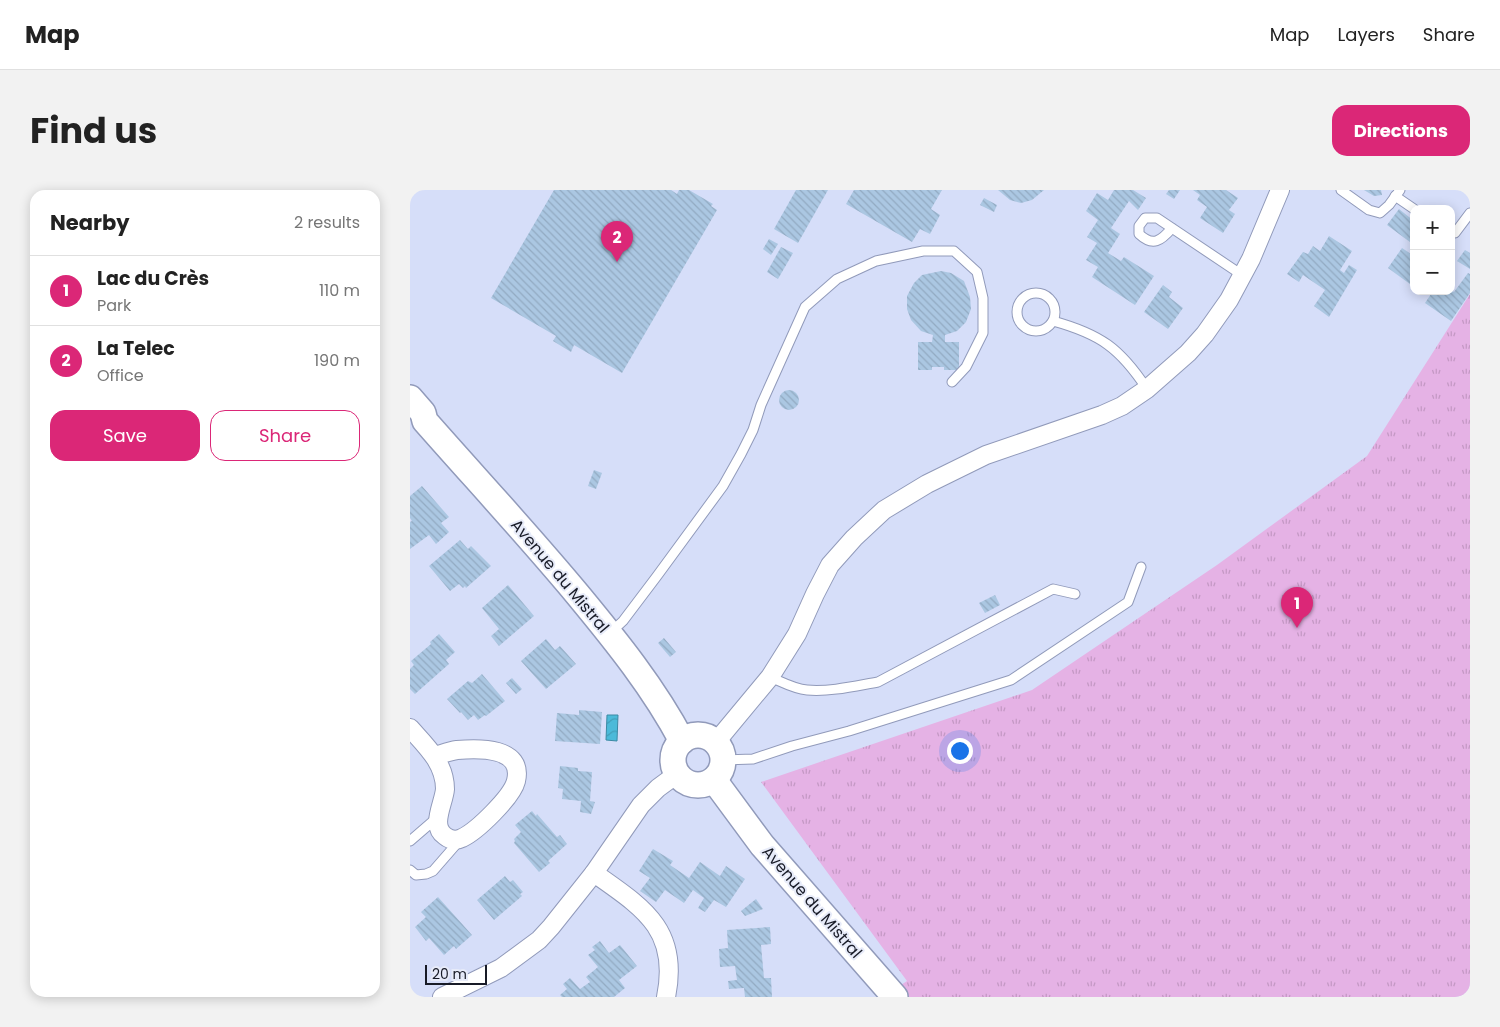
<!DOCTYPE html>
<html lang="en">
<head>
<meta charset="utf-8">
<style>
	:root { --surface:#fff; --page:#f2f2f2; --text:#222; --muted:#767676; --line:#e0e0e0; --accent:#db2777 }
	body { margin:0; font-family:Poppins,sans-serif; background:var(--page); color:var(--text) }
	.controls { position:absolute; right:15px; top:15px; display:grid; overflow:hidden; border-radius:10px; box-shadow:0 2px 12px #0003 }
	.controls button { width:45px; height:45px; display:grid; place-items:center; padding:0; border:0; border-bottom:1px solid var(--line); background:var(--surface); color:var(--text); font:25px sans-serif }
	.scale { position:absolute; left:15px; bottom:12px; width:62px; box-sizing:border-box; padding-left:5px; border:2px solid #181b27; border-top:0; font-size:14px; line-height:18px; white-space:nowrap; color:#181b27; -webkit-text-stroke:4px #e7ebf9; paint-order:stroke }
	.you { position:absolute; left:549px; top:560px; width:18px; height:18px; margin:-12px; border:4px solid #fff; border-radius:50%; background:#1a73e8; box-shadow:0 0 0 8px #1a73e833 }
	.badge { display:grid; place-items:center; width:32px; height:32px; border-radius:50%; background:var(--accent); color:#fff; font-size:16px; font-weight:700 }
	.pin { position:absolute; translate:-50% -41px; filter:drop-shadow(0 1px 2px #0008) }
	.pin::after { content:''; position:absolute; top:26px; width:18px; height:15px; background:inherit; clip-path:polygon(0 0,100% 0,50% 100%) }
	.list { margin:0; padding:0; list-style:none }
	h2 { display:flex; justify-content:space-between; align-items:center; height:65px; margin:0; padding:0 20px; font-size:21px }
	h2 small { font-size:16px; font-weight:400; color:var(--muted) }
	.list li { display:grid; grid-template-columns:32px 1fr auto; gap:15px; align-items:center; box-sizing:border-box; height:70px; padding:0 20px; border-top:1px solid var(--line) }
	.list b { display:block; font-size:19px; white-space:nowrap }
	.list p { margin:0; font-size:16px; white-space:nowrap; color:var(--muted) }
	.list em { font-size:16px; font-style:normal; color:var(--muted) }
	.actions { display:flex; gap:10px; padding:15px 20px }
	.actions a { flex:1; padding:11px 0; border:1px solid var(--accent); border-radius:15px; text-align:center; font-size:18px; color:var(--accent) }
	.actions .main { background:var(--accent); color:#fff }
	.map { position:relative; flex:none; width:1060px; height:807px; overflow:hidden; border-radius:15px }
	header { display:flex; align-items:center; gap:30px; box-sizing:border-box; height:70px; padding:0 25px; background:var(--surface); border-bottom:1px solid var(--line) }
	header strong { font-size:24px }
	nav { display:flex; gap:28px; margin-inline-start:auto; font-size:18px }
	.intro { display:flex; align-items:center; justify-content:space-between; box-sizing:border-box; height:120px; padding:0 30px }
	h1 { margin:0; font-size:35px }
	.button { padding:12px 22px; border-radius:15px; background:var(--accent); color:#fff; font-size:18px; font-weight:700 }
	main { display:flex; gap:30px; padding:0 30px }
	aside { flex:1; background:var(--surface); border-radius:15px; box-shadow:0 2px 12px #0003 }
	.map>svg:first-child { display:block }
</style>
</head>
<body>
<header>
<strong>Map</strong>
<nav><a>Map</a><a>Layers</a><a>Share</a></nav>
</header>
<div class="intro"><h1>Find us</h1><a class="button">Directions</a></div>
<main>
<aside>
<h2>Nearby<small>2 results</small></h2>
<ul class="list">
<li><span class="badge">1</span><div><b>Lac du Crès</b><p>Park</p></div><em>110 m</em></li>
<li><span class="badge">2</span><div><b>La Telec</b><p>Office</p></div><em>190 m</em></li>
</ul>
<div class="actions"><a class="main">Save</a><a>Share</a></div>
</aside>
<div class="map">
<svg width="1060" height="807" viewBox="0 0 1060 807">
	<defs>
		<pattern id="park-tufts" width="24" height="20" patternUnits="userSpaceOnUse" patternTransform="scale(1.25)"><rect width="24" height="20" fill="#e5b2e5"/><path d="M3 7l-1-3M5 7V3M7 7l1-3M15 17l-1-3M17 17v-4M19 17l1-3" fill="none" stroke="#c498c4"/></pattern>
		<pattern id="water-waves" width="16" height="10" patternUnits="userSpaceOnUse" patternTransform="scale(1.25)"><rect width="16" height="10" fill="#4cbad9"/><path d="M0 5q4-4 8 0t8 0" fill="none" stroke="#429fba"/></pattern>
		<pattern id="building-back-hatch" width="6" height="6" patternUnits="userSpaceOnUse" patternTransform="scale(1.25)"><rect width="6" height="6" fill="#abc7e2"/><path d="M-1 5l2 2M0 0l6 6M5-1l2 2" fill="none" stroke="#92aac2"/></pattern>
	</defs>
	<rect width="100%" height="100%" fill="#d6def9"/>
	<polygon fill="url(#park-tufts)" points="1060,104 1060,807 473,807 497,791 351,592 622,500 807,375 957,266"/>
	<polygon fill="url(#water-waves)" stroke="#3c8aa4" points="197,525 208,525 207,551 196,550"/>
	<g fill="url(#building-back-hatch)">
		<polygon points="144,0 261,0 267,4 269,0 279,0 303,14 301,16 307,20 212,183 164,155 161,162 143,151 146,146 81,108"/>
		<polygon points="386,0 418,0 388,53 364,39"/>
		<polygon points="444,0 532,0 521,19 530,25 520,44 510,39 502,52 436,14"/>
		<polygon points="588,0 634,0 622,10 611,13 600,10"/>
		<polygon points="704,0 723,0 736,8 728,20 719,11 701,38 710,44 698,63 711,71 714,67 744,86 725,115 682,87 688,77 676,70 687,53 677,47 688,30 676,21 687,3 698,10"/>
		<polygon points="759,0 770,0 764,9 756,4"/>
		<polygon points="783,0 816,0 828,8 819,20 825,24 813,43 790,28 797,17 787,10 790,5"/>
		<polygon points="954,0 971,0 972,5 964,6"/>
		<polygon points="574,8 587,15 584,22 570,15"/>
		<polygon points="989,19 1004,31 1004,55 977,35"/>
		<polygon points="919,46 942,61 930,80 934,83 939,75 947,80 919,127 904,116 915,100 893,85 889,92 877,84 893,62 898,64 903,56 910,61"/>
		<polygon points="359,49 368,54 361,65 353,59"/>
		<polygon points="371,57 383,63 368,89 357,82"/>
		<polygon points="992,58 1004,66 1004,97 978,78"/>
		<polygon points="1055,60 1060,63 1060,79 1047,71"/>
		<polygon points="531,81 541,83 554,91 560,107 561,119 556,132 547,141 535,145 535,152 549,152 549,180 534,180 534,177 522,177 522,180 508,180 508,152 522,152 523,145 511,141 501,130 497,119 497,106 504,93 512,85"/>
		<polygon points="1058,83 1060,84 1060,103 1041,131 1015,113 1023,101 1041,100 1044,102"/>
		<polygon points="753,95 762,102 759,107 773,118 758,139 734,122"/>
		<circle cx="379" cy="210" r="10"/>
		<polygon points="184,280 192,283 186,299 178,296"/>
		<polygon points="12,296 39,327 31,333 39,342 26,354 19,345 0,359 0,332 2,331 0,328 0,306"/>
		<polygon points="50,350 58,359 61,356 81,376 56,398 55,396 53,398 49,394 40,401 19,376"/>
		<polygon points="98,395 124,426 89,456 81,446 89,439 72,418"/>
		<polygon points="585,405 590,415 575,423 569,413"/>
		<polygon points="29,444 45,462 36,470 39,474 5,504 0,499 0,479 4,475 1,471 21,454 20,452"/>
		<polygon points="254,448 266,462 260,467 248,453"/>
		<polygon points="136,449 145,460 150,456 166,474 136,499 111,471"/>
		<polygon points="72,484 95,511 76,526 75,525 68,530 64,525 58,530 51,522 50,523 37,509 58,491 62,493"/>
		<polygon points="102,488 112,499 106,504 96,493"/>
		<polygon points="169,520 192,522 190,554 145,551 147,523 169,525"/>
		<polygon points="150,576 168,578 168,581 182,582 180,611 185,612 181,624 170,622 171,611 152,609 153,599 148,598"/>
		<polygon points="122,621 126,626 127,624 147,647 150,645 157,654 138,671 140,673 129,682 104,653 105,651 104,649 111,642 105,635"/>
		<polygon points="243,659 263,671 260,675 279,688 290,672 310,686 316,676 335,689 316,717 304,710 295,722 288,718 294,708 283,700 274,713 255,700 246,712 230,701 240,688 229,681"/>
		<polygon points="95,686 100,692 103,690 113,702 110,704 112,706 84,730 67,710"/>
		<polygon points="28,707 62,745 46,759 44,756 34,765 19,748 16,751 5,737 16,727 11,722"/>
		<polygon points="346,709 353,719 335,726 331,721"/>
		<polygon points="360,737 361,754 351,755 354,788 361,788 362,807 335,807 334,798 319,799 318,791 327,790 325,776 310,777 309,759 318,758 317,740"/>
		<polygon points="190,751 199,763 210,755 227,776 209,790 215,798 204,807 152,807 150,805 157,799 153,794 160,788 170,799 180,792 176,787 188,777 178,765 185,760 182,757"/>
	</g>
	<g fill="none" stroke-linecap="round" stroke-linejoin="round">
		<defs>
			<g id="lane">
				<polyline points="931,0 959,20 970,23 979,15 990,0"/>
				<polyline points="985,6 1004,19"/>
				<path d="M762,38C751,51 743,57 729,44V36L735,28H747L832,85"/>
				<polyline points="1041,43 1045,43 1060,23"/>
				<circle cx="626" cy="122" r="19"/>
				<path d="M643,131C690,144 710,158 737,199"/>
				<polyline points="200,443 213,431 247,386 313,296 331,264 343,240 351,215 395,117 427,89 466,71 513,61 544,61 567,82 573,108 573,143 556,177 542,192"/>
				<path d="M360,487C372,492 384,499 397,500C420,502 445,496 468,492L643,399L665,404"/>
				<polyline points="313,570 343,569 382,556 439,541 601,490 718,412 731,377"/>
				<polyline points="0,651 29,626"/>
				<polyline points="0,680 6,685 16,684 23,681 50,650"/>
			</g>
			<g id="street">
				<path d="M0,538C16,556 35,573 35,599C34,613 20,636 35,646C40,650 46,651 52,648C67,641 102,607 106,591C114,557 69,558 47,560C40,561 32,564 25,566"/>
				<polyline points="306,552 360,487 387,444 405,404 420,375 444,348 474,320 517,294 576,265 692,225 712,216 737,199 778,163 795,144 819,110 841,69 870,0"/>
				<path d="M184,683C232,717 270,739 256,807"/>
				<polyline points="32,807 91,778 129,750 141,737 184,683 231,615 248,598 267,584"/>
			</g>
			<g id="secondary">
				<path d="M0,208L13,223L15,231C66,289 119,346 168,405C206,451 244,498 272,551"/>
				<circle cx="288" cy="570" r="25"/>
				<polyline points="304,590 352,655 485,807"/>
			</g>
		</defs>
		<use href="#lane" stroke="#919aba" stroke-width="11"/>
		<use href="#street" stroke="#919aba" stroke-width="20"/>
		<use href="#secondary" stroke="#919aba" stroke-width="28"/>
		<use href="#lane" stroke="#fff" stroke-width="9"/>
		<use href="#street" stroke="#fff" stroke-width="18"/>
		<use href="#secondary" stroke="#fff" stroke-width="25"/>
	</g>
	<g text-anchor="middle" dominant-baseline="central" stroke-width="4" stroke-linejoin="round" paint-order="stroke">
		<g font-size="16" fill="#181b27" stroke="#e7ebf9">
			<text transform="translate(150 386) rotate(50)">Avenue du Mistral</text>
			<text transform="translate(402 712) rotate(49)">Avenue du Mistral</text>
		</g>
	</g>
</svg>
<div class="controls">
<button>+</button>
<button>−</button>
</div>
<div class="scale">20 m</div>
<div class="you"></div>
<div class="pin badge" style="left:887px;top:438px">1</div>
<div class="pin badge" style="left:207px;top:72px">2</div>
</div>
</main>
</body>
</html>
